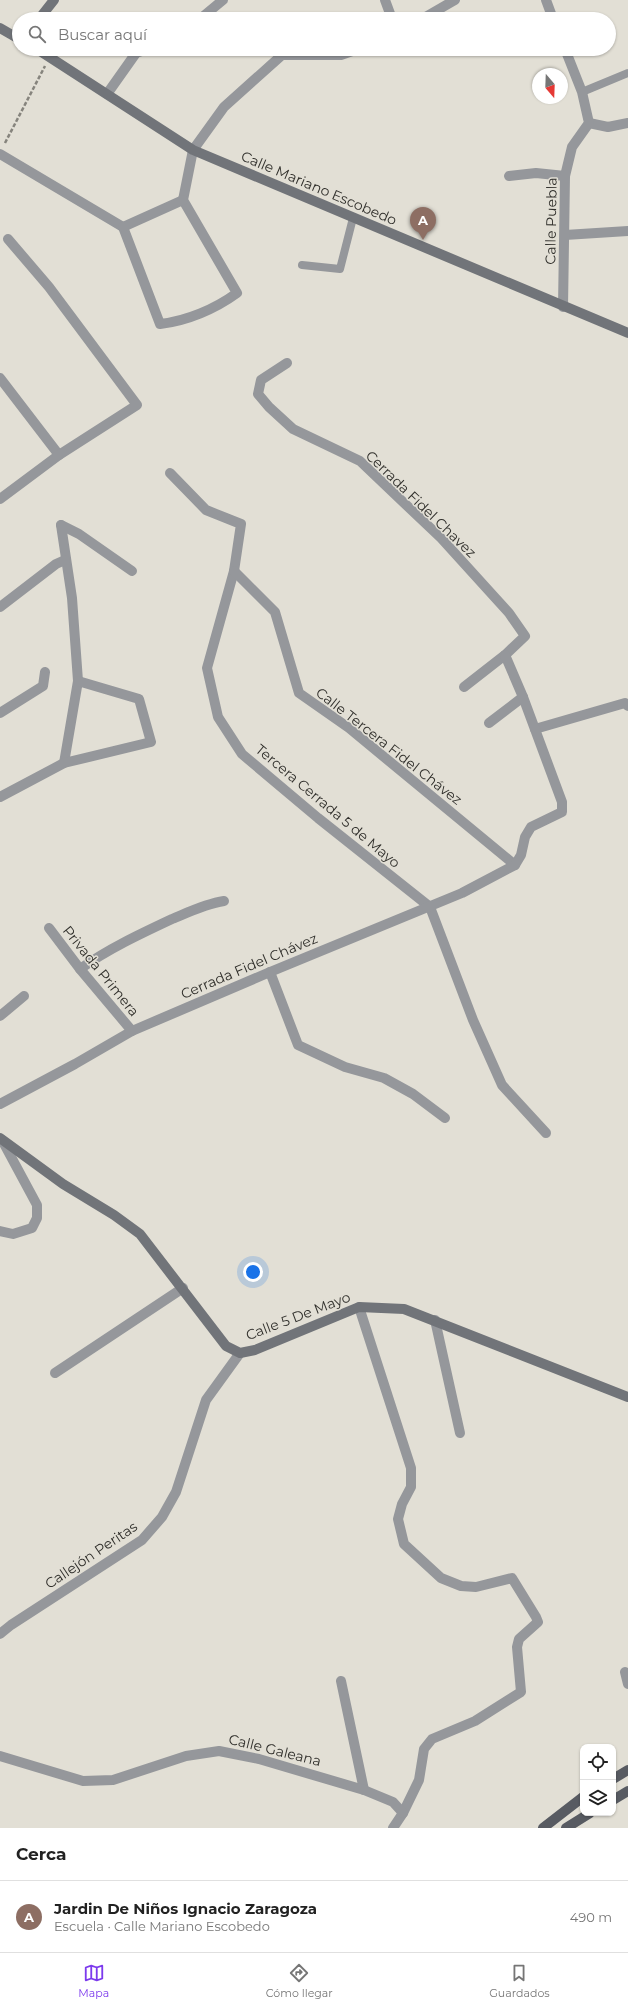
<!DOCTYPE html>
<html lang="es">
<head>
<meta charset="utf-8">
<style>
	:root { --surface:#fff; --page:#f2f2f2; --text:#222; --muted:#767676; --line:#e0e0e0; --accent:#7c3aed }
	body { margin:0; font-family:Montserrat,sans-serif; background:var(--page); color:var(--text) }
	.controls { position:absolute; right:12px; bottom:12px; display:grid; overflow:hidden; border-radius:8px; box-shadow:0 1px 3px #0004 }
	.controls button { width:36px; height:36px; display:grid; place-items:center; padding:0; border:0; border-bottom:1px solid var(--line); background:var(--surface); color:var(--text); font:20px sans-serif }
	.compass { position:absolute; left:532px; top:68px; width:36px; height:36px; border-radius:50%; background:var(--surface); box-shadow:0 1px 3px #0004; rotate:161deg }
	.you { position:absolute; left:253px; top:1272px; width:14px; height:14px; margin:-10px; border:3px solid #fff; border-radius:50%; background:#1a73e8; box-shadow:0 0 0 6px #1a73e833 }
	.badge { display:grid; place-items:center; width:26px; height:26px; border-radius:50%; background:var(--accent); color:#fff; font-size:13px; font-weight:700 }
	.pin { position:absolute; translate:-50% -33px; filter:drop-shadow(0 1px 2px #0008) }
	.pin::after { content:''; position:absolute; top:21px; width:14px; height:12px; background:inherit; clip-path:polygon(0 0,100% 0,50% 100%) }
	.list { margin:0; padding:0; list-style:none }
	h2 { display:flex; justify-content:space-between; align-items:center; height:52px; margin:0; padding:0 16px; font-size:17px }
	h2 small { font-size:13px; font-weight:400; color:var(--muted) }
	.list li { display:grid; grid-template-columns:26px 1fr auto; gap:12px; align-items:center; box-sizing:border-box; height:72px; padding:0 16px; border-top:1px solid var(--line) }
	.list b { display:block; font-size:15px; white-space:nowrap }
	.list p { margin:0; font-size:13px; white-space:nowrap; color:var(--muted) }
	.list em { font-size:13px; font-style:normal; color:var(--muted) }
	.icon { flex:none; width:22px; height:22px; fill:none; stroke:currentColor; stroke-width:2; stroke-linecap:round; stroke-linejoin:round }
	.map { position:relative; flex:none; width:628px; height:1828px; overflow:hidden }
	.search { position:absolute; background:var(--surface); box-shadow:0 1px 3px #0004; left:12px; right:12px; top:12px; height:44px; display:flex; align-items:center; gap:10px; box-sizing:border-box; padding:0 14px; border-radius:22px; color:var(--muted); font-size:15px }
	.sheet { height:124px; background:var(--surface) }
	nav { display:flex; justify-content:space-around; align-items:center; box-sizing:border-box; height:56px; border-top:1px solid var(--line); background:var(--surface); font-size:11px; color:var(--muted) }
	nav a { display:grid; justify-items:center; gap:2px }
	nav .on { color:var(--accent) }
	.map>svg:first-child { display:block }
</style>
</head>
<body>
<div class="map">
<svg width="628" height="1828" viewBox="0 0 628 1828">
	<rect width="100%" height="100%" fill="#e2dfd5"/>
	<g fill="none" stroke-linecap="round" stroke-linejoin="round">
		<polyline stroke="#86847d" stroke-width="2.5" stroke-dasharray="4 2" stroke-linecap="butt" points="5,143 45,66"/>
		<g stroke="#95979b" stroke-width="8">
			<polyline points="582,92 628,73"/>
			<polyline points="302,265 340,269 353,218"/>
		</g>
		<g stroke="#95979b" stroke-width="10">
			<polyline points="385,0 392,19"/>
			<polyline points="546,0 553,19"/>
			<polyline points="200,19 223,0"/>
			<polyline points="422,19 455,0"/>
			<polyline points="107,94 136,53 147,49"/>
			<polyline points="589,123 608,127 628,123"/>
			<polyline points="0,154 123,227"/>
			<polyline points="509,176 536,173 565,176"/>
			<path d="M123,227L160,324C187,321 215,309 237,293L183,200L193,150L224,107L282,55H341L358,49"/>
			<polyline points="123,227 183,200"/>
			<polyline points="565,235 628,231"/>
			<polyline points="563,307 565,176 572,147 589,123 582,92 565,49"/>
			<polyline points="287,363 261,380 258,394 269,407 293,429 360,461 441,538 509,613 525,636 505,655 464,687"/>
			<polyline points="0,378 59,455"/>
			<polyline points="170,473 206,510 241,524 234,571 207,668 218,717 242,754 318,818 430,907 473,1020 502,1085 546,1133"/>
			<polyline points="0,499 59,455 137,405 49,287 8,239"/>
			<polyline points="61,525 72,598 78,681 64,763"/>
			<polyline points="61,525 79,534 132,571"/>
			<polyline points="234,571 275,612 299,693 349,728 515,865"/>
			<polyline points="0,607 56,564 65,560"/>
			<polyline points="0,713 43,686 45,672"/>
			<polyline points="489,723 523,697"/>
			<polyline points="535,729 625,703 628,706"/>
			<polyline points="0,797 64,763 151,742 139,699 78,681"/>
			<polyline points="49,928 80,969 132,1031"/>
			<path d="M80,969C108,949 140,934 172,919C189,912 205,904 224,901"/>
			<polyline points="270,972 298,1045 345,1067 384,1078 413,1094 445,1118"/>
			<polyline points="0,1016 24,996"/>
			<polyline points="0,1104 75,1064 132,1031 270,972 462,893 515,865 521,855 525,837 531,827 562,812 562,802 523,697 505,655"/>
			<polyline points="0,1231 13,1234 32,1228 37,1218 37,1205 2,1140"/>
			<polyline points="359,1307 411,1468 411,1487 402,1504 398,1519 404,1544 441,1578 461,1586 476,1587 512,1578 536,1617 538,1622 519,1639 517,1647 521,1692 475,1721 432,1739 424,1749 419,1780 403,1813 393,1828"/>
			<polyline points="435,1320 460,1433"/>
			<polyline points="55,1373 183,1288"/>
			<polyline points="0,1634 11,1625 142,1540 162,1517 176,1492 206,1400 240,1353"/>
			<polyline points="625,1672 628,1684"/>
			<polyline points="341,1681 364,1790"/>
			<polyline points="0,1756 83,1781 113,1780 186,1756 219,1751 259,1759 364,1790 393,1802 403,1813"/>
		</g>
		<g stroke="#717479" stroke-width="10">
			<polyline points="39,19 54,0"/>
			<polyline points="0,28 19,39"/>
			<polyline points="37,49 193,150 628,333"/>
			<polyline points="0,1138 63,1184 114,1215 140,1234 226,1346 240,1353 255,1350 359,1307 404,1309 628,1397"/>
		</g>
		<g stroke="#585b62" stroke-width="10">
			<polyline points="613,1779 628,1770"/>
			<polyline points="613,1800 628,1791"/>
			<polyline points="543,1828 583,1797"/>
			<polyline points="566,1828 590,1813"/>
		</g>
	</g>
	<g text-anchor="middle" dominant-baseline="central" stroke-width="3" stroke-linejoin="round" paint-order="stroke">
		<g font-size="14" fill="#302f2b" stroke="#e2dfd5">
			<text transform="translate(319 188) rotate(23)">Calle Mariano Escobedo</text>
			<text transform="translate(551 221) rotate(-89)">Calle Puebla</text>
			<text transform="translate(421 504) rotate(44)">Cerrada Fidel Chavez</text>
			<text transform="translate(389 746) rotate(38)">Calle Tercera Fidel Chávez</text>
			<text transform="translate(328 806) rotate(40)">Tercera Cerrada 5 de Mayo</text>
			<text transform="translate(249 966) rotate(-23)">Cerrada Fidel Chávez</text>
			<text transform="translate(101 971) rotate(51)">Privada Primera</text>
			<text transform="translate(298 1316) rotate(-21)">Calle 5 De Mayo</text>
			<text transform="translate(91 1555) rotate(-34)">Callejón Peritas</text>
			<text transform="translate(275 1750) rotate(14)">Calle Galeana</text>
		</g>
	</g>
</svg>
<div class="controls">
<button><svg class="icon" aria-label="locate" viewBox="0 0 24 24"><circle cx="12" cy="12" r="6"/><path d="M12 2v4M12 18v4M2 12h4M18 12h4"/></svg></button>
<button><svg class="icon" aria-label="layers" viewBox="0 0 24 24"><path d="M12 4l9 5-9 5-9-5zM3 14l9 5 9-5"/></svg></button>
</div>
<svg class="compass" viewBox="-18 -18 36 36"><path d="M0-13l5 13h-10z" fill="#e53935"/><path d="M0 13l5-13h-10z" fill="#767676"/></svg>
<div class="you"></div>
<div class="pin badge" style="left:423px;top:240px;background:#8d6e63">A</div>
<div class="search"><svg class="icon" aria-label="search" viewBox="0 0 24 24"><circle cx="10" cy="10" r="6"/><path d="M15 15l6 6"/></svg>Buscar aquí</div>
</div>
<section class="sheet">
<h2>Cerca<small></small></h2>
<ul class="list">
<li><span class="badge" style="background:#8d6e63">A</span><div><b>Jardin De Niños Ignacio Zaragoza</b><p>Escuela · Calle Mariano Escobedo</p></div><em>490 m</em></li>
</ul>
</section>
<nav>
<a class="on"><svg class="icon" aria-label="map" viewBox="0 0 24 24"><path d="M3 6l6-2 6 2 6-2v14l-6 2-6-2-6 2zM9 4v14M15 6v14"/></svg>Mapa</a>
<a><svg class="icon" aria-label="directions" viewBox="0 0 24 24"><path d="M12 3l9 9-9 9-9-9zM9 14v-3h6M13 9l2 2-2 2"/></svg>Cómo llegar</a>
<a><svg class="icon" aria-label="saved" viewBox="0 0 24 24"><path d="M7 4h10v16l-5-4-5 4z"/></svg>Guardados</a>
</nav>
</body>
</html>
